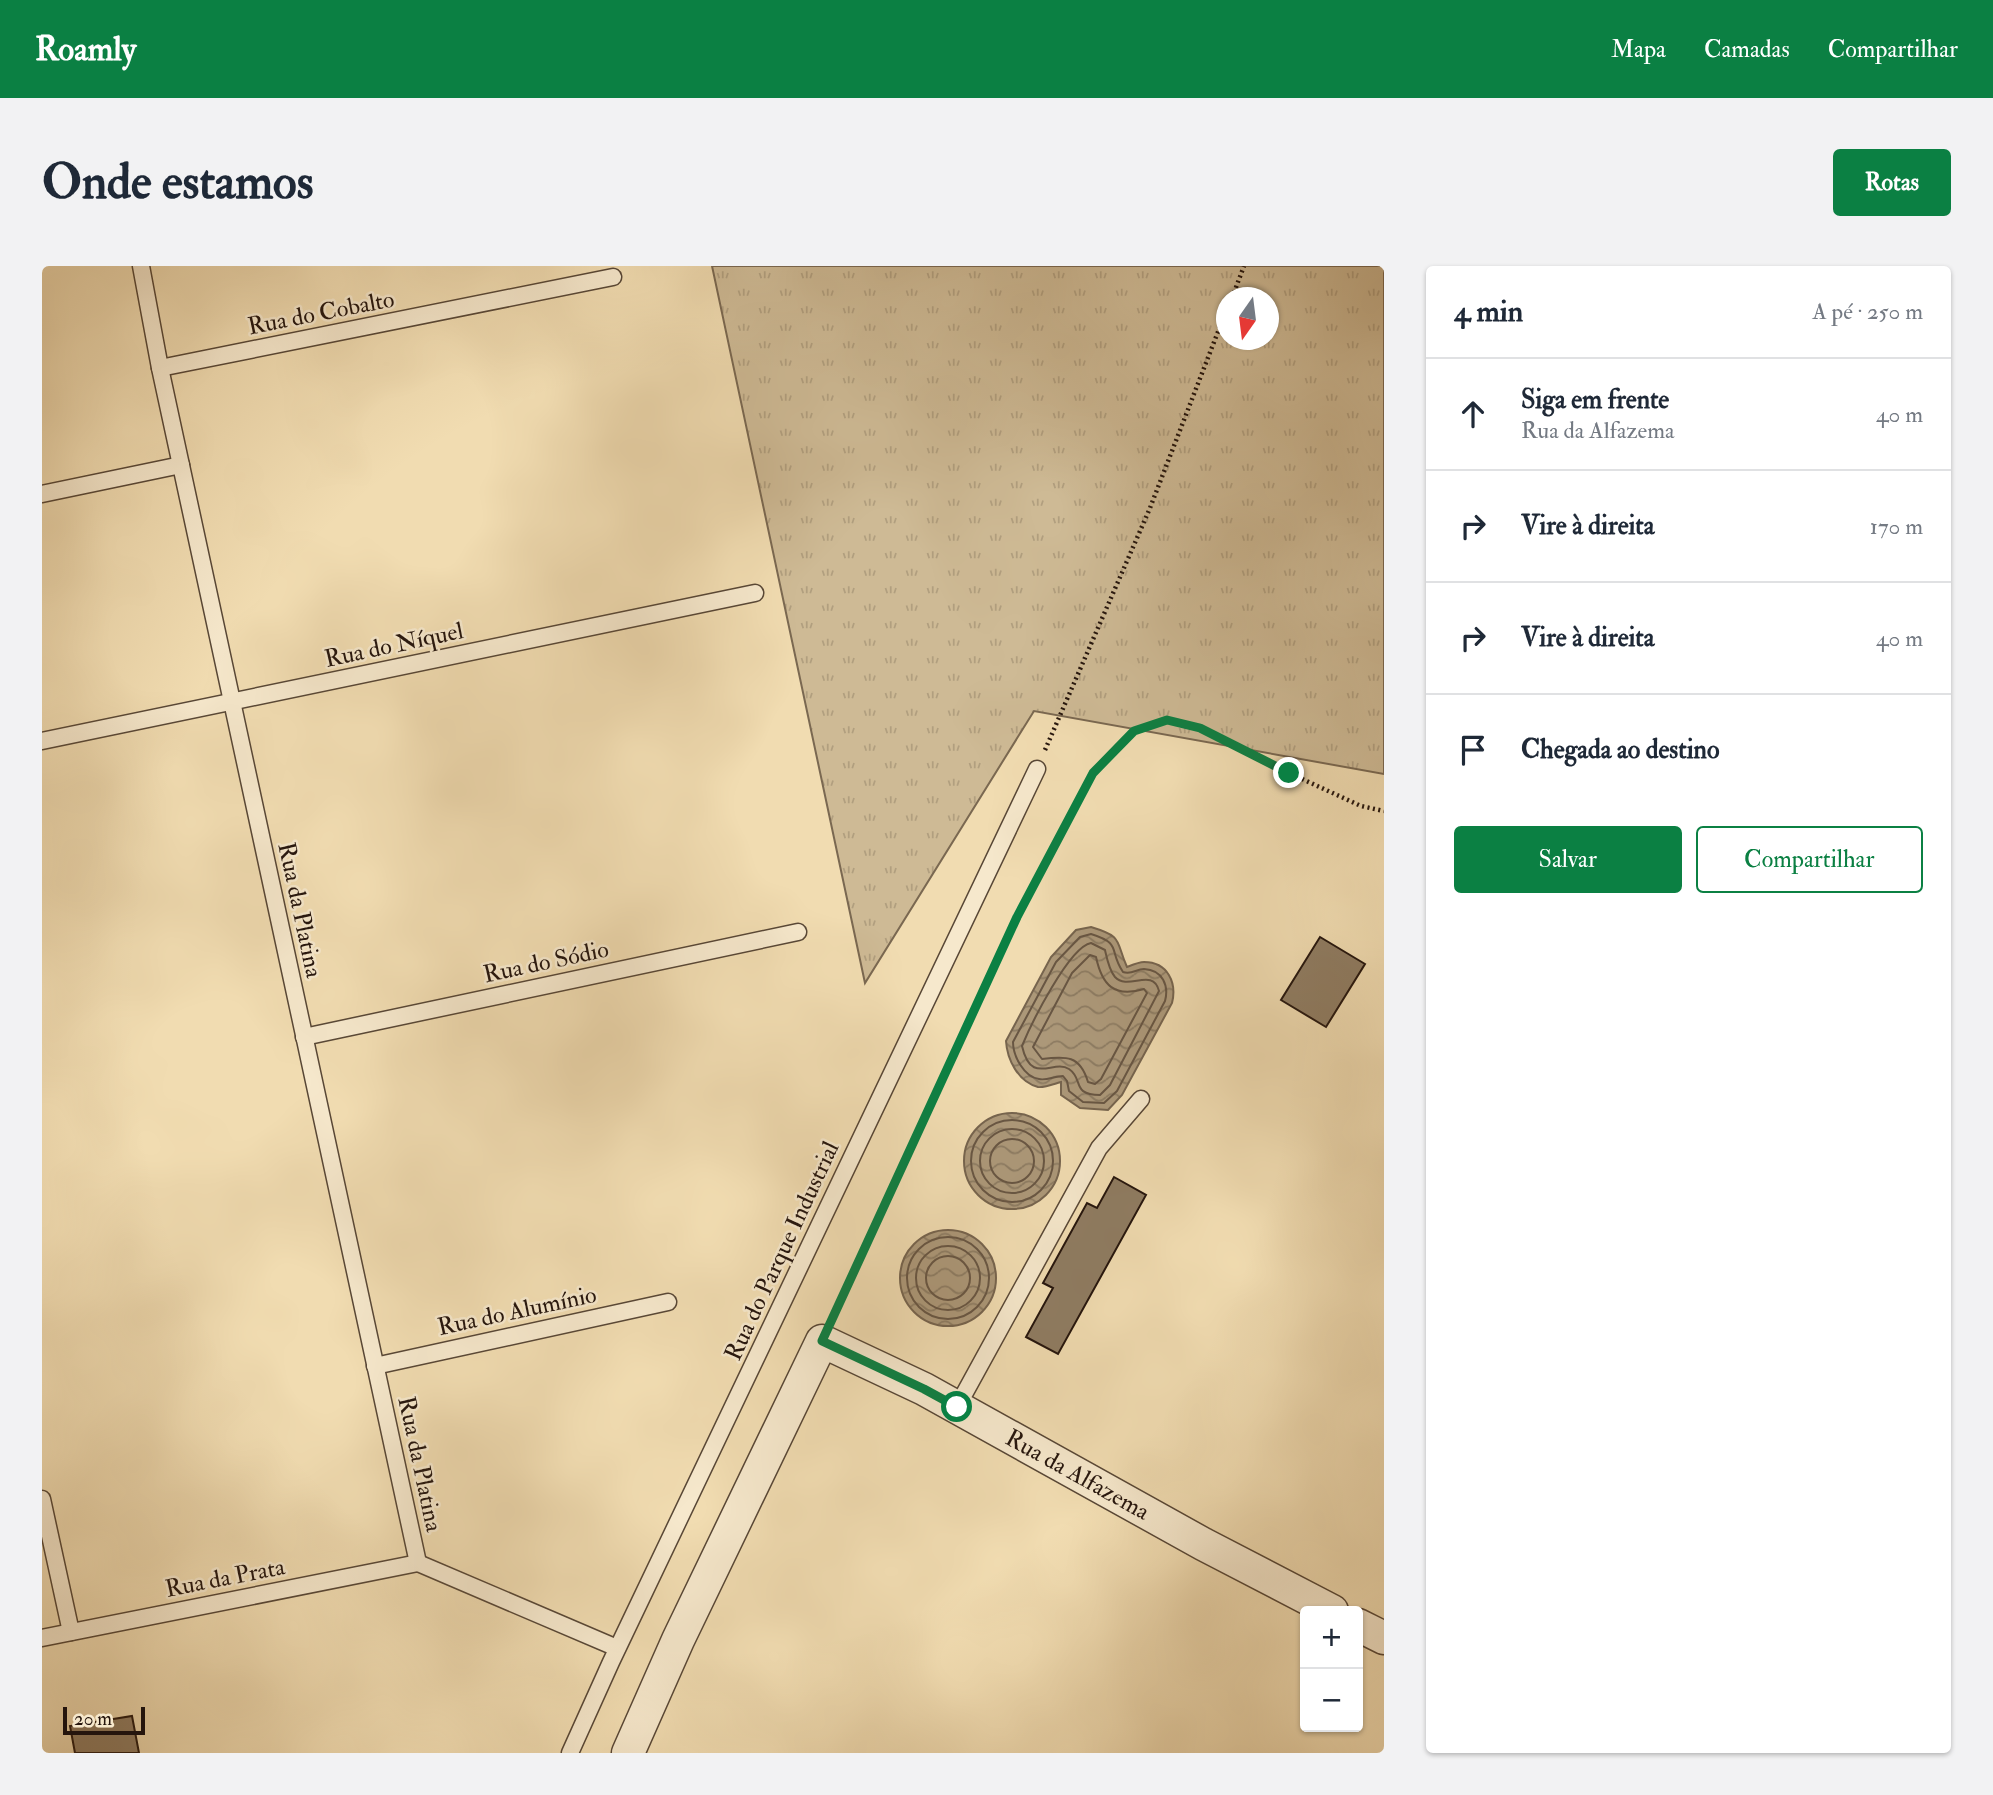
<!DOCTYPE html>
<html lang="pt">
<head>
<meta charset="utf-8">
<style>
	:root { --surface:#fff; --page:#f2f2f3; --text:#1f2937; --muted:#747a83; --line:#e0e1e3; --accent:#0b8043 }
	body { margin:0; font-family:"IM FELL Double Pica",serif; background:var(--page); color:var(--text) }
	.controls { position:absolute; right:21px; bottom:21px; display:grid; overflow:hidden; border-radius:7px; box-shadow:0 2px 5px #0004 }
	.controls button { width:63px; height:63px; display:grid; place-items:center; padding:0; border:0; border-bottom:2px solid var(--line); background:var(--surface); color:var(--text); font:35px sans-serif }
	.compass { position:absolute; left:1174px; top:21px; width:63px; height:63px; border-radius:50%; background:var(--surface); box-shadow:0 2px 5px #0004; rotate:194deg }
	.scale { position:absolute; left:21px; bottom:18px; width:82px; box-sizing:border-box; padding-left:7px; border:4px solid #25150d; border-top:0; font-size:19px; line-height:24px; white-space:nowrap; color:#25150d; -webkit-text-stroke:5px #f6e8cc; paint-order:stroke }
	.stop { position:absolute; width:21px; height:21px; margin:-16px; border:5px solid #0b8043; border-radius:50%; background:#fff }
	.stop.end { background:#0b8043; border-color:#fff; box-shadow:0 2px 7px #0008 }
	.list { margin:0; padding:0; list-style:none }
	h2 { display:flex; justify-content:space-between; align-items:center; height:91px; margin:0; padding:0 28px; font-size:30px }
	h2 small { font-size:23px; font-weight:400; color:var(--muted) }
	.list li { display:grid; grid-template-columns:46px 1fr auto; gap:21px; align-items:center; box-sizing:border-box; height:112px; padding:0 28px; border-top:2px solid var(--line) }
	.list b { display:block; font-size:26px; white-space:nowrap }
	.list p { margin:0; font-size:23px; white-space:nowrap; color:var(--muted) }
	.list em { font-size:23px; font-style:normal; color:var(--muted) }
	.actions { display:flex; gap:14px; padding:21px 28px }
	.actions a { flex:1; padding:16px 0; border:2px solid var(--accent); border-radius:7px; text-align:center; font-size:24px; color:var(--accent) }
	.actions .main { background:var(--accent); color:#fff }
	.icon { flex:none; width:38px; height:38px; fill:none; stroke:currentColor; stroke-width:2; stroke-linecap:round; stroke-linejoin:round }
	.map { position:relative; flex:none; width:1342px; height:1487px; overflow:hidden; border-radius:7px }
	header { display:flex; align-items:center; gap:42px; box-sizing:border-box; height:98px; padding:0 35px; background:var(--accent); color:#fff }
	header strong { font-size:33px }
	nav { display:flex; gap:38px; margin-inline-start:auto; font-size:24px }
	.intro { display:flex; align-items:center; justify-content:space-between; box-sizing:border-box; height:168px; padding:0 42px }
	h1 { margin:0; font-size:49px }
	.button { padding:18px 32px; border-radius:7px; background:var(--accent); color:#fff; font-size:24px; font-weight:700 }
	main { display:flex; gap:42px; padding:0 42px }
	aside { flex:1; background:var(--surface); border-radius:7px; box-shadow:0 2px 5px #0004 }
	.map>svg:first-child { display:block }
</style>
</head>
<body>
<header>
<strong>Roamly</strong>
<nav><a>Mapa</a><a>Camadas</a><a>Compartilhar</a></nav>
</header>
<div class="intro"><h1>Onde estamos</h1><a class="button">Rotas</a></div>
<main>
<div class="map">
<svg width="1342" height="1487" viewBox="0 0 1342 1487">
	<defs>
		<pattern id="grass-tufts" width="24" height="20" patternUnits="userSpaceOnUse" patternTransform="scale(1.75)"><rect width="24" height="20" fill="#ceba95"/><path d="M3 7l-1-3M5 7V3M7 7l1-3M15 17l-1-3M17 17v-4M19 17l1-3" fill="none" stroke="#b19f7f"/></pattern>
		<pattern id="water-waves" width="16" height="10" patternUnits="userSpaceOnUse" patternTransform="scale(1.75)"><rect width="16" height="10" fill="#ac9879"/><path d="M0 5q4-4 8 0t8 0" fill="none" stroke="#8c7b62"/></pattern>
	</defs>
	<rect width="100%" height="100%" fill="#f1dcb1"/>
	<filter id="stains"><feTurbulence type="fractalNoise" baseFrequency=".00286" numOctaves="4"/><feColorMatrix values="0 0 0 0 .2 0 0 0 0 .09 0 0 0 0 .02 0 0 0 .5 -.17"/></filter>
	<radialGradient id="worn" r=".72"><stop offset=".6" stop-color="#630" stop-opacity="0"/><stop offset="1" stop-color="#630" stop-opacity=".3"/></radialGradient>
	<path fill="url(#grass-tufts)" stroke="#7a6851" stroke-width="2" fill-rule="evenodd" d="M670,0H1342V508L992,445L823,717ZM1184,32H1226V74H1184Z"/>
	<g fill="url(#water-waves)" stroke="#76644e" stroke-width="2">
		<path d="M1049,661C1082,671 1073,674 1085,701C1090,699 1097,696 1102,696C1126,696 1135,717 1130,737L1080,829L1066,844L1038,842L1019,829V816C1012,818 1002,822 996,821C976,816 965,793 964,775L1009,691L1034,664Z"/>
		<circle cx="970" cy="895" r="48"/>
		<circle cx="906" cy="1012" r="48"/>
	</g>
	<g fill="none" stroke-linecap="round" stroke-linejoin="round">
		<g stroke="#685643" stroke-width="2">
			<path d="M1049,668C1081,678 1066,684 1081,706C1090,709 1094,703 1102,703C1121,704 1127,720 1123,735L1075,825L1062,837L1041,836L1027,825L1025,815L1021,810C1013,810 1004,815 997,813C982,811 971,790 971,776L1014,696L1038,671Z"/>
			<path d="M1049,677L1063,684C1065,693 1067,704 1073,711C1086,725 1111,701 1117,725L1068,819L1058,829C1029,829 1042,813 1027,803C1011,793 989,820 980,780C989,758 1027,681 1049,677Z"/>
			<path d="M1048,689L1054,691C1060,719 1072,732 1102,723L1105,727L1059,813L1053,818L1046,816C1038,789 1024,790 1000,793L991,781L1030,707Z"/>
			<circle cx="970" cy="895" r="41"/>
			<circle cx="970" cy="895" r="32"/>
			<circle cx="970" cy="895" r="22"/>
			<circle cx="906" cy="1012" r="41"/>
			<circle cx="906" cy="1012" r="32"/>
			<circle cx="906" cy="1012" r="22"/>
		</g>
	</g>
	<g fill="#8f7c62" stroke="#25150d" stroke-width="2">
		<polygon points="1278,671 1323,698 1284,761 1239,734"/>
		<polygon points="1072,911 1104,929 1016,1088 984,1071 1011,1022 1001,1017 1045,937 1055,942"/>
		<polygon points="90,1450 97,1487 33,1487 28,1460"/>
	</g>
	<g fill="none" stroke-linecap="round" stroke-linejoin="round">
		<defs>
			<g id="lane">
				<polyline points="99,0 118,102 376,1297"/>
				<polyline points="118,102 571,11"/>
				<polyline points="0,228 139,199"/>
				<polyline points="0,475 713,327"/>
				<polyline points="262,771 756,666"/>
				<polyline points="333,1100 626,1036"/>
				<polyline points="915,1141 1057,882 1099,833"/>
				<polyline points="0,1233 29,1366"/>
				<polyline points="376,1297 575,1382"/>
				<polyline points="0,1372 376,1297"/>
				<polyline points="528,1487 569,1396 995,503"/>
			</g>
			<g id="street">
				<polyline points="1316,1359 1342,1372"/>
				<path id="s1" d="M586,1487L636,1374L780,1075L882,1123L1161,1278L1290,1345"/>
			</g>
		</defs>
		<use href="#lane" stroke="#584736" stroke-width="19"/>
		<use href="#street" stroke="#584736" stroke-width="35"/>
		<g stroke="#25150d" stroke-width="4.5" stroke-dasharray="2 3.5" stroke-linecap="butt">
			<polyline points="1190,32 1202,0"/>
			<polyline points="1003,484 1108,242 1184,45"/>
			<polyline points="792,1048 975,651 1051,507 1092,465 1125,454 1158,462 1247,507 1319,540 1342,545"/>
		</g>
		<use href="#lane" stroke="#f6e8cc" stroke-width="16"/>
		<use href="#street" stroke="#f6e8cc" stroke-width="32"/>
	</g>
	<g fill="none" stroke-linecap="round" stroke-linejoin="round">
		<polyline stroke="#0b8043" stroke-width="9" points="915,1141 882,1123 780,1075 975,651 1051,507 1092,465 1125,454 1158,462 1247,507"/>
	</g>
	<g text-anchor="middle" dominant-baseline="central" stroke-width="5" stroke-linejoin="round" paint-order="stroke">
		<g font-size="24" fill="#25150d" stroke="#f6e8cc">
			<text transform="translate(279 47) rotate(-11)">Rua do Cobalto</text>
			<text transform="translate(352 379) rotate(-12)">Rua do Níquel</text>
			<text transform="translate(258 644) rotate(78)">Rua da Platina</text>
			<text transform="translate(504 696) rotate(-12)">Rua do Sódio</text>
			<text transform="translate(740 985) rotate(-65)">Rua do Parque Industrial</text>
			<text transform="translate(475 1045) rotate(-12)">Rua do Alumínio</text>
			<text transform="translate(378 1198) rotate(78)">Rua da Platina</text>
			<text stroke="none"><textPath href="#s1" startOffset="744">Rua da Alfazema</textPath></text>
			<text transform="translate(183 1312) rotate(-11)">Rua da Prata</text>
		</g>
	</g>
	<rect width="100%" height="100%" filter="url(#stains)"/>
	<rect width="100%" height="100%" fill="url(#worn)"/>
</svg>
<div class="controls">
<button>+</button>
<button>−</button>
</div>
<svg class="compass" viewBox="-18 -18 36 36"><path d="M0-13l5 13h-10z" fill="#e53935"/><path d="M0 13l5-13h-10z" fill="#747a83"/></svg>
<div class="scale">20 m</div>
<div class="stop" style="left:915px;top:1141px"></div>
<div class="stop end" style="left:1247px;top:507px"></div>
</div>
<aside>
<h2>4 min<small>A pé · 250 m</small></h2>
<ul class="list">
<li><svg class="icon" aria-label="ahead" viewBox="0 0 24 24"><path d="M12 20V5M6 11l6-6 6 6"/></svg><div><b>Siga em frente</b><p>Rua da Alfazema</p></div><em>40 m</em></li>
<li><svg class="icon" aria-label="right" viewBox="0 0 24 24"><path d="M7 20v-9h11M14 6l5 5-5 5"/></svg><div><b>Vire à direita</b></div><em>170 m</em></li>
<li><svg class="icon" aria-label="right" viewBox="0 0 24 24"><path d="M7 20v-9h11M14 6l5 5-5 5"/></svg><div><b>Vire à direita</b></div><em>40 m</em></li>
<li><svg class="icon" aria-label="arrive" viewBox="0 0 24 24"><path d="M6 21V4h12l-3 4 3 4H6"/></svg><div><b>Chegada ao destino</b></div></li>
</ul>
<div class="actions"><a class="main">Salvar</a><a>Compartilhar</a></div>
</aside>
</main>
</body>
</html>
